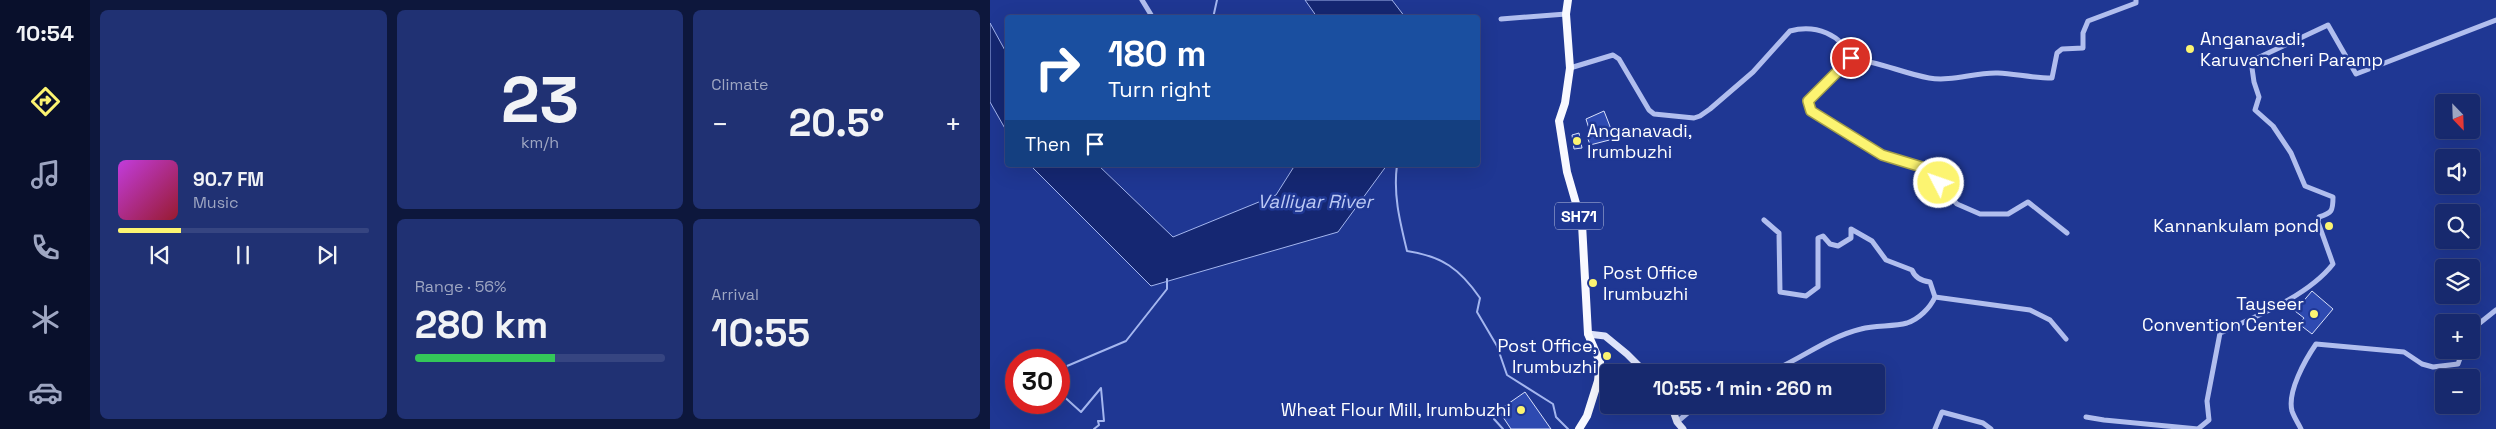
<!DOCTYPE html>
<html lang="en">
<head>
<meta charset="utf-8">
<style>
	body { margin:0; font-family:"Space Grotesk",sans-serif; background:#203173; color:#f1f3f6; height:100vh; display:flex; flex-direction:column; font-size:19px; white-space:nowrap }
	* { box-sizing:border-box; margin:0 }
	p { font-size:16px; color:#9ea6c2 }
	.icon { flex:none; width:28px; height:28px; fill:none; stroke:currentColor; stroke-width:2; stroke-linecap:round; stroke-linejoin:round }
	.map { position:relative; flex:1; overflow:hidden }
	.details { display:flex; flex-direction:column; gap:10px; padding:10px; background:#0d173c; width:900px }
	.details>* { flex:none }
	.top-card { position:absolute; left:15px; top:15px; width:475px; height:152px; border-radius:5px; box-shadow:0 5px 20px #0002,0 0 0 1px #364581; background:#1a4fa0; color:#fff; overflow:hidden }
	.needle { width:32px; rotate:157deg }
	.fabs { position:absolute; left:1445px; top:94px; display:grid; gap:10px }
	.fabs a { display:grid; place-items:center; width:45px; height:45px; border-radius:5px; background:#17296e; box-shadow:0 5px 20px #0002,0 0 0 1px #364581; font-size:25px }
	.speed { position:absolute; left:15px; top:349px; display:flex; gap:10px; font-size:25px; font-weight:700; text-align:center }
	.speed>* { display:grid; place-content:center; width:65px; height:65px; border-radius:50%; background:#17296e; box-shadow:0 5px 20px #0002,0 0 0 1px #364581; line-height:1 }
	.speed .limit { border:8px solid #d22; background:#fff; color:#111 }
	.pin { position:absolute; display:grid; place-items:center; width:42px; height:42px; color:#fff; margin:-21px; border:2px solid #fff; border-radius:50%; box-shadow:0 1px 5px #0007 }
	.me { position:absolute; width:55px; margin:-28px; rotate:311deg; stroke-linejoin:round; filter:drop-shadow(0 0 4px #0008) }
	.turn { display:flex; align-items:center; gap:18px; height:105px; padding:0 20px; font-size:22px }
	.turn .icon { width:65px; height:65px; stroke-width:2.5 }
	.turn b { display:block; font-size:35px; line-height:42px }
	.then { display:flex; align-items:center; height:48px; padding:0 20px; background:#0003; gap:10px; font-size:19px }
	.big { font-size:38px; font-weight:700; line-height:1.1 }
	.details .widget { flex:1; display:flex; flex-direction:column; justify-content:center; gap:8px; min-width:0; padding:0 18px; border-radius:8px; background:#203173 }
	.details .dial { align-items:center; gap:0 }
	.dial b { font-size:65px; line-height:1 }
	.song { display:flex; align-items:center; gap:15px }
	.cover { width:60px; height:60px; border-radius:8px; background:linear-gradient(135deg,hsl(290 70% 55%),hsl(350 70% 35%)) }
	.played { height:5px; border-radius:2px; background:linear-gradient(90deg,#fcf471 25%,#364581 25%) }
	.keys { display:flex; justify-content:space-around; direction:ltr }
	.heat { display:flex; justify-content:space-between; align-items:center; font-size:28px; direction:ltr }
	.charge { height:8px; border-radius:4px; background:linear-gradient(90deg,#34c759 56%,#364581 0) }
	.details .tiles { flex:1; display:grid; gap:10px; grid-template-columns:repeat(3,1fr) }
	.widget:first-child { grid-row:span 2 }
	.trip { position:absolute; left:610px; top:364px; width:285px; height:50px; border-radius:5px; background:#17296e; box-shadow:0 5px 20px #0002,0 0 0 1px #364581; font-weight:700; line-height:50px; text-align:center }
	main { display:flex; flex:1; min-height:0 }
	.tab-bar { display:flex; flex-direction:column; width:90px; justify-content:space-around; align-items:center; background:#09102c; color:#9ea6c2 }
	.tab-bar .icon { width:35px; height:35px }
	.tab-bar .active { color:#fcf471 }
	.tab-bar b { font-size:22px; color:#f1f3f6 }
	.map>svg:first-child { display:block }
</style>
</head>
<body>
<main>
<nav class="tab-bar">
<b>10:54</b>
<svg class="icon active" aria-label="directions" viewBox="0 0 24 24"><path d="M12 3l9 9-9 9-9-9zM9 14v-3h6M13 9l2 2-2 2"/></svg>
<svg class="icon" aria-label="music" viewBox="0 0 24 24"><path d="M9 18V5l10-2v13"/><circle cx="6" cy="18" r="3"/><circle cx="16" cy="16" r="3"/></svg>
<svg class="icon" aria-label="phone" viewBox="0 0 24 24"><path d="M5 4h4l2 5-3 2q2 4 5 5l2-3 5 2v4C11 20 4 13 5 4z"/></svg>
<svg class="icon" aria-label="climate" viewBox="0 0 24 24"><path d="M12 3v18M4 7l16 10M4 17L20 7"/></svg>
<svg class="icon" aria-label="car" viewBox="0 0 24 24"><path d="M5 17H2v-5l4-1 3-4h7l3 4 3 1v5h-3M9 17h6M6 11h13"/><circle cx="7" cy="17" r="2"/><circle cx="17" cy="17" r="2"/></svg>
</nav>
<section class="details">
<div class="tiles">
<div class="widget">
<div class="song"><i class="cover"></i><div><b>90.7 FM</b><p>Music</p></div></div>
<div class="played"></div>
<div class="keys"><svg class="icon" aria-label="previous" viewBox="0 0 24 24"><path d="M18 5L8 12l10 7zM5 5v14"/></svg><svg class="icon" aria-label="pause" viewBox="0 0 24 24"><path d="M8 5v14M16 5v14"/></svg><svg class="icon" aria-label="next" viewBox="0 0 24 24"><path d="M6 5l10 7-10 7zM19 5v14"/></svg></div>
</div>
<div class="widget dial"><b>23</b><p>km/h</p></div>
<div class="widget"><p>Climate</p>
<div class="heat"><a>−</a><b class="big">20.5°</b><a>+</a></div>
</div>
<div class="widget"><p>Range · 56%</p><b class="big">280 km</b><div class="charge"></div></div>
<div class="widget"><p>Arrival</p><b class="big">10:55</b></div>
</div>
</section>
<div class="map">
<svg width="1506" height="429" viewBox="0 0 1506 429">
	<rect width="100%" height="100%" fill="#1f3793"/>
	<!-- water -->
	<g fill="#152772" stroke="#a4b6ef">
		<polygon points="315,0 402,0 415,17 327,17"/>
		<polygon points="0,23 17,54 17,132 0,102"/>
		<polygon points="40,165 108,165 183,237 286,195 305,165 397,165 348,232 161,286"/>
	</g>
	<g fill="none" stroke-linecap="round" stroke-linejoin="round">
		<!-- stream -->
		<g stroke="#a4b6ef" stroke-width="2">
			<polyline points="223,18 227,0"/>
			<path d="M407,165c-4,30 3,57 10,86 35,5 53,18 73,47l-3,14 20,34 10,29 46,29 3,13 12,12"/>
			<polyline points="504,415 504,419 513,429"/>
			<polyline points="104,429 109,425 108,421 114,421 111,388 91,412 70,393 77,366 136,341 177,289 177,279"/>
		</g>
	</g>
	<!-- building -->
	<g fill="#2e4ab1" stroke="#d7dffa">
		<polygon points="614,111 621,129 629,127 631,137 600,145 597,136 601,135 596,119"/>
		<polygon points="589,133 592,148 584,149 582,135"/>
		<polygon points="1322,291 1343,309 1322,334 1309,324 1314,318 1305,311"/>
		<polygon points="535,392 561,429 521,429 511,414 515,412 512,408"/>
	</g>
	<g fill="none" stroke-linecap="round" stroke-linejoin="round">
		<!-- street -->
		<g stroke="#b1beee" stroke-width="5">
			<polyline points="152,0 163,18"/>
			<polyline points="511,19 576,14"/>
			<path d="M861,59c27,2 51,14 78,19 23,4 46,-6 69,-5 18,1 35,5 54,5l5,-25 5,-4 21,-1v-15l5,-12 48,-18v-3"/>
			<path d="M580,68l43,-13 6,4 30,51 5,4 40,4 6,-2 10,-7 43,-37 37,-41c25,-7 52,3 61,28l-43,42 3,10 71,44 43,13 32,36 23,10h28l20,-12 39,31"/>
			<path d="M774,220l15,13 1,59 26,4 12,-9v-49l5,-2 7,8 8,2 13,-8v-9l21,12 14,19 26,10c3,8 10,11 18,12l5,15c-5,11 -16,22 -28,26 -14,4 -31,2 -46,6 -33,8 -60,30 -91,43"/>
			<polyline points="945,297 1040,310 1060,320 1076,339"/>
			<polyline points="1481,330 1506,310"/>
			<path d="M1096,417l18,3 94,9 11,-9 -2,-19 13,-68c37,-17 88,-37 113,-69l-15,-42 1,-5c13,-4 14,-6 14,-20l-28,-11 -14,-33 -18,-27 -18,-16 4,-13 -5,-15 -3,-21 77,-36 28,49 140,-54"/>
			<polyline points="687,422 707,405"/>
			<polyline points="945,429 952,412 993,423 1001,429"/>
			<path d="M1311,429c-3,-6 -7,-12 -9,-18 -5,-19 13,-51 24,-67l88,8 18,12 11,3 25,-3 5,-14"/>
		</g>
		<!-- secondary -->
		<g stroke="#dee3fa" stroke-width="7">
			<polyline points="598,334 615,336 637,354 655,372"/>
			<polyline points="681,405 687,422 693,429"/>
		</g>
		<!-- primary -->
		<polyline stroke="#f8f9ff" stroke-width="8" points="578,0 576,14 580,68 575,103 569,121 577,172 592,224 598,334 610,362 608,381 597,416 589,429"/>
	</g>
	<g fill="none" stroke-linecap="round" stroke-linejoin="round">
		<defs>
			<polyline id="route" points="861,58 818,101 821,111 892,155 935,168 949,183"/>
		</defs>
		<!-- route casing -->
		<use href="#route" stroke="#a49f49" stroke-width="12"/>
		<!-- route -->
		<use href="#route" stroke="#fcf471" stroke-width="9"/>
	</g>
	<!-- markers -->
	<g fill="#fcf471" stroke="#1f3793" stroke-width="2">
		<circle cx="1200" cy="49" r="5"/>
		<circle cx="587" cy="141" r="5"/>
		<circle cx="1339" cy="226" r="5"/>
		<circle cx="603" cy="283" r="5"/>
		<circle cx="1324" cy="314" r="5"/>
		<circle cx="617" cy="356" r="5"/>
		<circle cx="531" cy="410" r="5"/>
	</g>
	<g text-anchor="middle" stroke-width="5" stroke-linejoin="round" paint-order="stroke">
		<!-- shield labels -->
		<rect fill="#1f3793" stroke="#bcc3df" stroke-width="1" x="565" y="202.5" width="48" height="27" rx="4"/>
		<g font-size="16" font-weight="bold" fill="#fff">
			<text x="589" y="222">SH71</text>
		</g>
		<!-- poi labels -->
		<g font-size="18" fill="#fff" stroke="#1f3793" text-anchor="end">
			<text x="1210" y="45" text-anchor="start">Anganavadi,<tspan x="1210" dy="21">Karuvancheri Paramp</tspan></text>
			<text x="597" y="137" text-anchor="start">Anganavadi,<tspan x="597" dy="21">Irumbuzhi</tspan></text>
			<text x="1329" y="232">Kannankulam pond</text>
			<text x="613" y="279" text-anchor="start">Post Office<tspan x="613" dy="21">Irumbuzhi</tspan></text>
			<text x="1314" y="310">Tayseer<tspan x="1314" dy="21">Convention Center</tspan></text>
			<text x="607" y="352">Post Office,<tspan x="607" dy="21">Irumbuzhi</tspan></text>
			<text x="521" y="416">Wheat Flour Mill, Irumbuzhi</text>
		</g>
		<!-- water labels -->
		<g font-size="19" font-style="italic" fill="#bdcaf5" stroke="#1f3793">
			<text x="325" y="208">Valliyar River</text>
		</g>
	</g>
</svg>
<div class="fabs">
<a><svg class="needle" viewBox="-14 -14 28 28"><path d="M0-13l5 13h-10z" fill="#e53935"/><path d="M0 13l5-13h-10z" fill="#9ea6c2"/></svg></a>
<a><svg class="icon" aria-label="sound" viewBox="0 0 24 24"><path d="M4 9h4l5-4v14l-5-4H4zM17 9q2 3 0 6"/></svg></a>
<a><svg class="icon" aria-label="search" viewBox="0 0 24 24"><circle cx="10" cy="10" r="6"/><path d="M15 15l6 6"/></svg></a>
<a><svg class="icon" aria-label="layers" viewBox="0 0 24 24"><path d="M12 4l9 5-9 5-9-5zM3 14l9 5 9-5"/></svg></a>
<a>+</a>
<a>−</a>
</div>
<div class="speed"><div class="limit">30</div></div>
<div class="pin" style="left:861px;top:58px;background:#d93025"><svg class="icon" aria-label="arrive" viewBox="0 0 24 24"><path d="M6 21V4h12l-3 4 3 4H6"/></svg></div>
<svg class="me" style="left:949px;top:183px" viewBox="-20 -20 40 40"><circle r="17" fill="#fcf471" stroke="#fff" stroke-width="3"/><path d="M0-11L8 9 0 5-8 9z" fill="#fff"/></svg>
<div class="trip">10:55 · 1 min · 260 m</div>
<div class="top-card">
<div class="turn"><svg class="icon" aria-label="right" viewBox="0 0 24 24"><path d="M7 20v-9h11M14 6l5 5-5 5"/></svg><div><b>180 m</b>Turn right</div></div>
<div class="then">Then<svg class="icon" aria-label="arrive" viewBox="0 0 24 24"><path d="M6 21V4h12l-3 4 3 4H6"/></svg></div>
</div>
</div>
</main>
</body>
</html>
